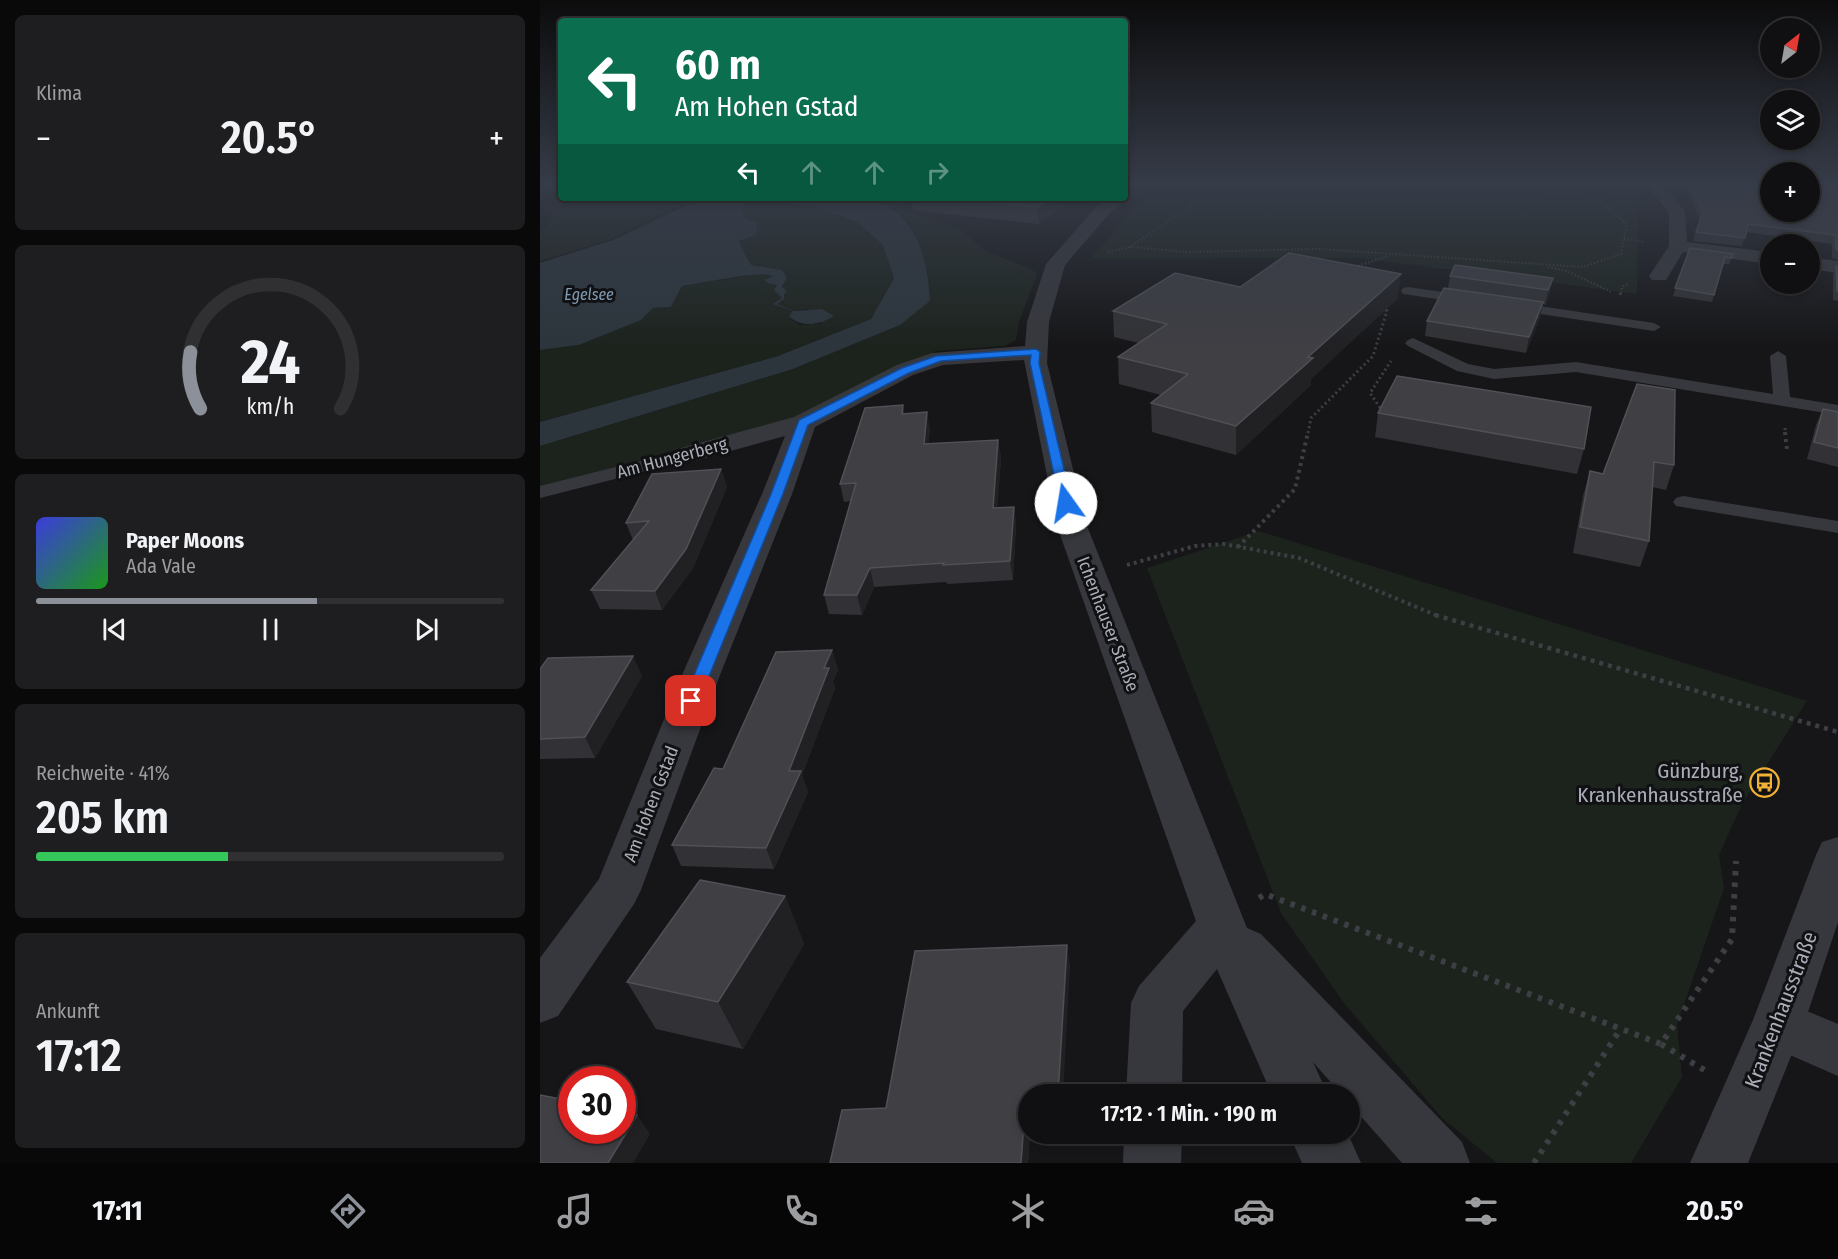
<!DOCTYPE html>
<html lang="de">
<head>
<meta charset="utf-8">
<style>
	body { margin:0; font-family:"Fira Sans Condensed",sans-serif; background:#1e1e20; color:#f1f3f6; height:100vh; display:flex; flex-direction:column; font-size:22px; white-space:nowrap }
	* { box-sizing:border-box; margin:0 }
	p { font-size:20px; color:#9c9d9f }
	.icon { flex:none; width:33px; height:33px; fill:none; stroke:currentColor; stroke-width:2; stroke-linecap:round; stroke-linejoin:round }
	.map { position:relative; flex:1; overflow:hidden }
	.panel { display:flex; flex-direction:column; gap:15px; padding:15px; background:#09090a; width:540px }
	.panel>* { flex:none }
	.banner { position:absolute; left:18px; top:18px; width:570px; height:183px; border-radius:6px; box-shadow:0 3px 9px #0003,0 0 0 2px #303032; background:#0b6e4f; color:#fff; overflow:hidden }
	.needle { width:39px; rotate:31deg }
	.controls { position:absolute; left:1220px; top:18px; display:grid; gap:12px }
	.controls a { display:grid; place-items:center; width:60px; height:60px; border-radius:50%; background:#101012; box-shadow:0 3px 9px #0003,0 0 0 2px #303032; font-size:30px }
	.speed { position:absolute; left:18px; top:1066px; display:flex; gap:12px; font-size:30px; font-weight:700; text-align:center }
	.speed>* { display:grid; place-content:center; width:78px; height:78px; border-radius:50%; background:#101012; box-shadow:0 3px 9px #0003,0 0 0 2px #303032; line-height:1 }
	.speed .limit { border:9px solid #d22; background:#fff; color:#111 }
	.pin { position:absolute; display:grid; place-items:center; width:51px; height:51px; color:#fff; margin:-26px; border-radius:12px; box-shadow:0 3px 9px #0006 }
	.me { position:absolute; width:66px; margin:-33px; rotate:347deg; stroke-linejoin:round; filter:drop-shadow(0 0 4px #0008) }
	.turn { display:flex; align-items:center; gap:21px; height:126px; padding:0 18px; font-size:27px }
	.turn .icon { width:78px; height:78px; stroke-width:2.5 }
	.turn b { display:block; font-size:42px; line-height:51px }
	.lanes { display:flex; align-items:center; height:57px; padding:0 18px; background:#0003; justify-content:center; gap:30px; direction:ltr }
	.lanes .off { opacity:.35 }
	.big { font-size:45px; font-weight:600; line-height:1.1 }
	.panel .widget { flex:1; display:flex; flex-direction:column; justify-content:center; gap:9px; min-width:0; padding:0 21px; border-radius:9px; background:#1e1e20 }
	.panel .dial { align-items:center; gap:0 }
	.dial svg { height:156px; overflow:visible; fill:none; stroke:#303032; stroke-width:7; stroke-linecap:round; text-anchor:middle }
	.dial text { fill:#f1f3f6; stroke:none }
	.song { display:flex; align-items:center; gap:18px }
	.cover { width:72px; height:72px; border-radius:9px; background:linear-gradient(135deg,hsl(240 70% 55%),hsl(120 70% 35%)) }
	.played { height:6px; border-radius:3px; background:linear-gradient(90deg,#8c9099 60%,#303032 60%) }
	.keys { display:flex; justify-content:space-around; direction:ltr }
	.heat { display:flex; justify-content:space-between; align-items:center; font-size:33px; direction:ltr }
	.charge { height:9px; border-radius:4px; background:linear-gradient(90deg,#34c759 41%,#303032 0) }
	.trip { position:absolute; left:478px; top:1084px; width:342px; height:60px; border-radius:30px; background:#101012; box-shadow:0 3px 9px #0003,0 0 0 2px #303032; font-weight:600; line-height:60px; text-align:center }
	.tab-bar { display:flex; height:96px; justify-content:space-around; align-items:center; background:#060607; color:#9c9d9f }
	.tab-bar .icon { width:42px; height:42px }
	.tab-bar .on { color:#8c9099 }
	.tab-bar b { font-size:27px; color:#f1f3f6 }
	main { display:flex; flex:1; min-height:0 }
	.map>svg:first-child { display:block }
</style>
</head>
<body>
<main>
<section class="panel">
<div class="widget"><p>Klima</p>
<div class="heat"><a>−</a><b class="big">20.5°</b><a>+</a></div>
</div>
<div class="widget dial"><svg viewBox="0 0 100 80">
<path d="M14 69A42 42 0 1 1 86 69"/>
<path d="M14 69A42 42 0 0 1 9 40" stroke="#8c9099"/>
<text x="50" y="56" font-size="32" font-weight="700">24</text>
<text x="50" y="72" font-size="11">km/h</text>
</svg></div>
<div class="widget">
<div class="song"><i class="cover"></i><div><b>Paper Moons</b><p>Ada Vale</p></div></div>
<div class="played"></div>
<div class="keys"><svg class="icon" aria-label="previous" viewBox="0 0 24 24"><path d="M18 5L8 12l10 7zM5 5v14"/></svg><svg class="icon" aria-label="pause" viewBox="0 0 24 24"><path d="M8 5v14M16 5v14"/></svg><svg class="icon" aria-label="next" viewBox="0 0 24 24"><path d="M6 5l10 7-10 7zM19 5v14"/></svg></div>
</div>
<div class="widget"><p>Reichweite · 41%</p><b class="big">205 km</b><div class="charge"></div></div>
<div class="widget"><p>Ankunft</p><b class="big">17:12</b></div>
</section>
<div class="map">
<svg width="1298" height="1163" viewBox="0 0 1298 1163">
	<rect width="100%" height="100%" fill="#161618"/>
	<!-- green -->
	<g fill="#1c231d">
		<polygon points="4,184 21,184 21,198 163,199 129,210 69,240 0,261 0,231 10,223 16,203"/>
		<polygon points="616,184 945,184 1098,190 1097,294 821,258 550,259"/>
		<polygon points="205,198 269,206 316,221 343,245 354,278 331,319 238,356 0,422 0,350 39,345 101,320 113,308 131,307 142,286 228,273 233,277 226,279 238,285 242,298 234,304 252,312 249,318 260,325 282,324 267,309 254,311 236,304 244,298 241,270 211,265 198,241"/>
		<path d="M324,198h24l20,13 50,17 31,25 41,15 7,6 -18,48 -3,18 -12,6 -68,5 -124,61 -272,76v-42l253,-77 107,-44 28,-51c-7,-24 -15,-58 -41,-69 -7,-3 -16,-5 -23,-7z"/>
		<polygon points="719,531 1267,701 1202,804 1179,855 1184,888 1137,1025 1142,1077 1091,1163 957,1163 902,1118 804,1003 741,913 607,568"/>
	</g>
	<!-- water -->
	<g fill="#2c353c">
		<path d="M163,198h42l-2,19 14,6 -1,12 -18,6 13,24 31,5 5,8 -5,8 5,6 -3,2v5l-7,5 17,7 28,-2 12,7c-15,9 -30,12 -45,1l3,-6 -19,-7 9,-6 -8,-8 3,-5 -9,-2 -3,-3 8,-4c-10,-6 -75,8 -91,10l-11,21 -18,1 -12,12 -62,25 -39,5v-87l73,-23z"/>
		<path d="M209,198c30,0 120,-7 141,9 31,22 38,59 40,94l-30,24 -107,44 -253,77v-24l238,-66 93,-37 23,-41 -11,-33 -27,-24 -47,-15z"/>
	</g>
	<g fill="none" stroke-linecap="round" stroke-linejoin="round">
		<!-- path-far4 -->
		<g stroke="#3d3f44" stroke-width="2" stroke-dasharray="1.5 2" stroke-linecap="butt">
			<polyline points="672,184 665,197 590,247 647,252 780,249 1043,267 1081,254 1087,224 1058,199 1043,194 935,186 812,184"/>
			<polyline points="1059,199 1087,192"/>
			<polyline points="1084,239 1105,242"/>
			<polyline points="568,252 590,247"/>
			<polyline points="815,267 848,256"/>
			<polyline points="1008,267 1027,271 1071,292"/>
			<polyline points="1081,293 1082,287 1089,283"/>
		</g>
		<!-- path-far3 -->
		<g stroke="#3d3f44" stroke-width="3" stroke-dasharray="2 3" stroke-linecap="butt">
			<polyline points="1080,295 1081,291"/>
			<polyline points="843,412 830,393 851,361"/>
			<polyline points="1245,428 1245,433"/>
			<polyline points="768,433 771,418 833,356 847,311 845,309"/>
		</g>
		<!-- path-far2 -->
		<g stroke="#3d3f44" stroke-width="4" stroke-dasharray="3 4" stroke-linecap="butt">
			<polyline points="1245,432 1247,450"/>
			<polyline points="698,547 755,489 768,432"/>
			<polyline points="587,565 655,546 684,544 759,558 898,616"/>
		</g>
		<!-- path-far1 -->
		<polyline stroke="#3d3f44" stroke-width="4.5" stroke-dasharray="4 5" stroke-linecap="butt" points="895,615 1298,732"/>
		<!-- path -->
		<g stroke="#3d3f44" stroke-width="6" stroke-dasharray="4.5 7" stroke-linecap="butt">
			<polyline points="719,898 725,894 1121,1044 1192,939 1196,861"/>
			<polyline points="1121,1044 1166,1071"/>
			<polyline points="994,1163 1081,1028"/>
		</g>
		<!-- service -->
		<g fill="#37383d" fill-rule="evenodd">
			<polygon points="868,287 931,296 938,300 931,304 863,294 861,291 863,288"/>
			<polygon points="973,302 1114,323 1121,327 1114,331 968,309 966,306 968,303"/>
			<polygon points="873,338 928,364 954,369 1036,362 1233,394 1230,356 1238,351 1246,356 1250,397 1298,405 1298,415 1036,372 954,379 917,371 868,346 865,343 868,340"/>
			<polygon points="151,448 158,450 160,454 158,458 0,498 0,486"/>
			<polygon points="1143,496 1298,521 1298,533 1136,506 1133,502 1136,498"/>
		</g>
		<!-- minor -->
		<g fill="#37383d" fill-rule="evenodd">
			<polygon points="1106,184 1122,184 1143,209 1145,213 1147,242 1230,252 1230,264 1143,252 1126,280 1112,280 1109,276 1129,246 1129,213"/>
			<polygon points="586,195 588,198 569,214 525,265 509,322 507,363 547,526 707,928 721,934 922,1142 930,1163 862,1163 810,1104 810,1095 802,1095 773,1062 788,1095 732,1095 677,969 643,1011 642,1095 586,1095 591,1003 599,986 656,921 517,526 484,360 403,365 373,375 275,427 252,494 180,675 101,890 94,904 18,1016 0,1023 0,958 59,879 142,675 222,494 245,436 151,462 141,460 137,454 141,448 254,417 357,365 392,353 485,346 487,322 506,264 557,206 569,198 585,198"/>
			<polygon points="1269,257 1298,261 1298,273 1269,269"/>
			<polygon points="1238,999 1298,1024 1298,1076 1220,1042 1212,1024 1220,1006"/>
			<polygon points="584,1134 642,1134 641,1163 583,1163"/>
			<polygon points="749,1134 808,1134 821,1163 762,1163"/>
		</g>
		<!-- tertiary -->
		<polygon fill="#37383d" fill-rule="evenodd" points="1298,837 1298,922 1264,1024 1208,1163 1150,1163 1213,1020 1276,855 1282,842"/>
	</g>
	<!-- wall -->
	<g fill="#323236">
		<polygon points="1142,184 1298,184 1298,260 1292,258 1292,244 1206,232 1202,246 1153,241 1160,220 1150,196"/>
		<polygon points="371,198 535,198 499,224 373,210"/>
		<polygon points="1150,248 1193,254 1189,264 1183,264 1172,302 1133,296"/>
		<polygon points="1296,266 1298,266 1298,301 1293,300 1293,275"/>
		<polygon points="910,276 1013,278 1010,292 1005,305 1003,304 1000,317 986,353 885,336 887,321 908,288"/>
		<polygon points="700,287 858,298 771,379 771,385 696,455 612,432 611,403 621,395 579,384 578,357 599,343 574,337 573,311"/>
		<polygon points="1097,384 1134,465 1126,490 1112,487 1109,541 1100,567 1033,553 1043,496 1050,471 1063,474"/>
		<polygon points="363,405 364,414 390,429 388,444 458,440 461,458 457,508 474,507 476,525 473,580 407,584 406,582 334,587 322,615 289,614 284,595 311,501 304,502 300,484"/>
		<polygon points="1283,409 1298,412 1298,467 1267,459 1276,425"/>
		<polygon points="838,413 1044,449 1037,474 835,437"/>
		<polygon points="181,469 187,487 153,568 122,610 60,609 51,590 93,540 86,523"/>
		<polygon points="292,650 298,670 293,681 295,688 262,775 268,792 234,869 141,866 132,845"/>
		<polygon points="0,669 102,676 55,758 0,759"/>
		<polygon points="245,896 264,944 203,1049 116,1029 87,982"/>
		<polygon points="527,945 530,969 489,1095 489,1134 490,1134 488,1163 346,1108"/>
	</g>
	<!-- shaded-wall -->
	<g fill="#212124">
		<polygon points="510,198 535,198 499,224 497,207"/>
		<polygon points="861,274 858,298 771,379 771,385 696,455 696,426 768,357"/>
		<polygon points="1013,278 1010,292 1005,305 1008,290"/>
		<polygon points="1003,302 1000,317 986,353 989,337"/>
		<polygon points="387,412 390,429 387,462 384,444"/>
		<polygon points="458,440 461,458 456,526 453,508"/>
		<polygon points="181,469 187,487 153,568 122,610 115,591"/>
		<polygon points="474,507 476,525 473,580 470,561"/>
		<polygon points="330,568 334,587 322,615 317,595"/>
		<polygon points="292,650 298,670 293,681 295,688 262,775 268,792 234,869 226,848 249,771 284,668"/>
		<polygon points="93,656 102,676 55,758 45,737"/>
		<polygon points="245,896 264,944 203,1049 178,1002"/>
		<polygon points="527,945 530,969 523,1095 518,1095"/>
		<polygon points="486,1096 489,1110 489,1134 490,1134 488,1163 481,1163"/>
		<polygon points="97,1115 110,1134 93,1163 68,1163"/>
	</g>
	<!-- building -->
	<g fill="#3f3f44" stroke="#4f5156" stroke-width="1.5">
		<polygon points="1149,184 1230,184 1230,212 1269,212 1269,184 1298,184 1298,250 1296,249 1295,235 1208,224 1205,238 1156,232 1163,212"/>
		<polygon points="411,198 511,198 497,207"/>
		<polygon points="1150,248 1193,254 1192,258 1185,257 1174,295 1135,288"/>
		<polygon points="749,253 861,274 768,357 773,358 696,426 611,403 648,374 578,357 627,324 573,311 635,273 700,287"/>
		<polygon points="915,265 1013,278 1008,290 910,276"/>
		<polygon points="1296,266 1298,266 1298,291 1297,291"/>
		<polygon points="904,288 1003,302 989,337 887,321"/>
		<polygon points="857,376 1051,407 1044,449 838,413"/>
		<polygon points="1097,384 1135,390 1134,465 1114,462 1109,541 1040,527 1050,471 1063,474"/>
		<polygon points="363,405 362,414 387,412 384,444 458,440 453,508 474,507 470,561 403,565 404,563 330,568 317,595 284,595 316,483 300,484 325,408"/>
		<polygon points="1283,409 1298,412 1298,448 1274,442"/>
		<polygon points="181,469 146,549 115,591 51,590 109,521 86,523 112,474"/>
		<polygon points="292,650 284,668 289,668 249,771 261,771 226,848 132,845 174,768 183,769 236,652"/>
		<polygon points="93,656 45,737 0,739 0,669 8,658"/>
		<polygon points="160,880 245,896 178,1002 87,982"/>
		<polygon points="527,945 518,1095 489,1095 489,1096 486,1096 481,1163 290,1163 302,1110 346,1108 375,951"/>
		<polygon points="0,1095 32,1101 32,1131 82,1131 82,1112 97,1115 68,1163 0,1163"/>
	</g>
	<!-- sky -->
	<linearGradient id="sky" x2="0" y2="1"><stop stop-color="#0c0c0d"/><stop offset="0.53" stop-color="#363c48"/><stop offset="1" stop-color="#363c48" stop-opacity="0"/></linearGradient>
	<rect width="1298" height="347" fill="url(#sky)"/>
	<!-- route -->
	<polygon fill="#1a73e8" stroke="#114b97" stroke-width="1.5" points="496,349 500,352 499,363 532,503 531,505 526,506 520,503 490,363 491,355 401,361 369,373 268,425 243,494 159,701 157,705 146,705 143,701 231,494 259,420 362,368 396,356"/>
	<!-- icons -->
	<defs>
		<symbol id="bus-ring" viewBox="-11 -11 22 22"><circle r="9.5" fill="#111113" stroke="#f2b134" stroke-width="1.5"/><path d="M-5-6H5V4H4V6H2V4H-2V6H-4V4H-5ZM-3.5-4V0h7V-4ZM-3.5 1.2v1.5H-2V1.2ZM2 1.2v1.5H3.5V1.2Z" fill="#f2b134"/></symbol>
	</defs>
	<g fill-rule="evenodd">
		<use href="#bus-ring" x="1208" y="766" width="33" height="33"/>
	</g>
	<g text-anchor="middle" stroke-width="6" stroke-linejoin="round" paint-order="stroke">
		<!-- far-water labels -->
		<g font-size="16" font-style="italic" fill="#7f9bb3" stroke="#111113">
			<text x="49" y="300">Egelsee</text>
		</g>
		<!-- street labels -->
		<g font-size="18" fill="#a8adb8" stroke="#111113">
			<text transform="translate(132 458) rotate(-15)" y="6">Am Hungerberg</text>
			<text transform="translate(568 624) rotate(69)" y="6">Ichenhauser Straße</text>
			<text transform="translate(111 804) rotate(-69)" y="6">Am Hohen Gstad</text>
		</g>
		<!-- near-poi labels -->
		<g font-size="21" fill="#a8adb8" stroke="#111113" text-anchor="end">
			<text x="1203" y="778">Günzburg,<tspan x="1203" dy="24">Krankenhausstraße</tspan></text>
		</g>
		<!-- near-street labels -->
		<g font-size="21" fill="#a8adb8" stroke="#111113">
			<text transform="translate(1241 1010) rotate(-69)" y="7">Krankenhausstraße</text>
		</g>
	</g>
</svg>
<div class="controls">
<a><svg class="needle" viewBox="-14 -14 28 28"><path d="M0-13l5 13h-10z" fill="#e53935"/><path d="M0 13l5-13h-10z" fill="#9c9d9f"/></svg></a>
<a><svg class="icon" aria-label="layers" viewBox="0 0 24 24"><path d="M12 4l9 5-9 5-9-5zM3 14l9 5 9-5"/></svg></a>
<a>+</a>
<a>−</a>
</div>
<div class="speed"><div class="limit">30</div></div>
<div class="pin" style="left:151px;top:701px;background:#d93025"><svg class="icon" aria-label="arrive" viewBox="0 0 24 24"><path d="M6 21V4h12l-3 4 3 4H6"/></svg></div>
<svg class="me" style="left:526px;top:503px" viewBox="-20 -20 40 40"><circle r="19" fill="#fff"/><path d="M0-13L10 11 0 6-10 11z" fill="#1a73e8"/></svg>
<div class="trip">17:12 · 1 Min. · 190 m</div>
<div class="banner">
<div class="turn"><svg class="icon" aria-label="left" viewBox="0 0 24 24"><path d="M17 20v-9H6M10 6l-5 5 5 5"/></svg><div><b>60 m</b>Am Hohen Gstad</div></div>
<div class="lanes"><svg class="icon" aria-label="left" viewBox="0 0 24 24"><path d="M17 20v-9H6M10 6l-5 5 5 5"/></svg><svg class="icon off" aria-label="ahead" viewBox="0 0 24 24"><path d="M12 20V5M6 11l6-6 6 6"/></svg><svg class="icon off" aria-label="ahead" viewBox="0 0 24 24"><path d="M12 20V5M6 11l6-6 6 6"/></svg><svg class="icon off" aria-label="right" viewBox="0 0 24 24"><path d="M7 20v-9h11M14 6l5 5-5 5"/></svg></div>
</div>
</div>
</main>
<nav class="tab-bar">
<b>17:11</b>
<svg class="icon on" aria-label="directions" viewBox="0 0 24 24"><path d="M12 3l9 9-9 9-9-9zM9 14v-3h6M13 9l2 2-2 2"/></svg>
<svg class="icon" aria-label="music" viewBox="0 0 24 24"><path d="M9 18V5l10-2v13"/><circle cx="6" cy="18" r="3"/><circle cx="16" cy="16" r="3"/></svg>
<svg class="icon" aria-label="phone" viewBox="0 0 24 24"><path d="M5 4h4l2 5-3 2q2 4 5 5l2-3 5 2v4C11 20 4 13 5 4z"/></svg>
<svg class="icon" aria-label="climate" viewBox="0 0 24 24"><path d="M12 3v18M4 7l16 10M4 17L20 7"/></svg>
<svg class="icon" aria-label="car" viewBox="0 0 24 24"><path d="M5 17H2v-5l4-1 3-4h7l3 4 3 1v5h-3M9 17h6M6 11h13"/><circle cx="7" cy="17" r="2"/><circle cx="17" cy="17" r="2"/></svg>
<svg class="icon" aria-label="filters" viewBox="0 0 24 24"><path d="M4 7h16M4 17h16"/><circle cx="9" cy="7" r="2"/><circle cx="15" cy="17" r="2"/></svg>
<b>20.5°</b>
</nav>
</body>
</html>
